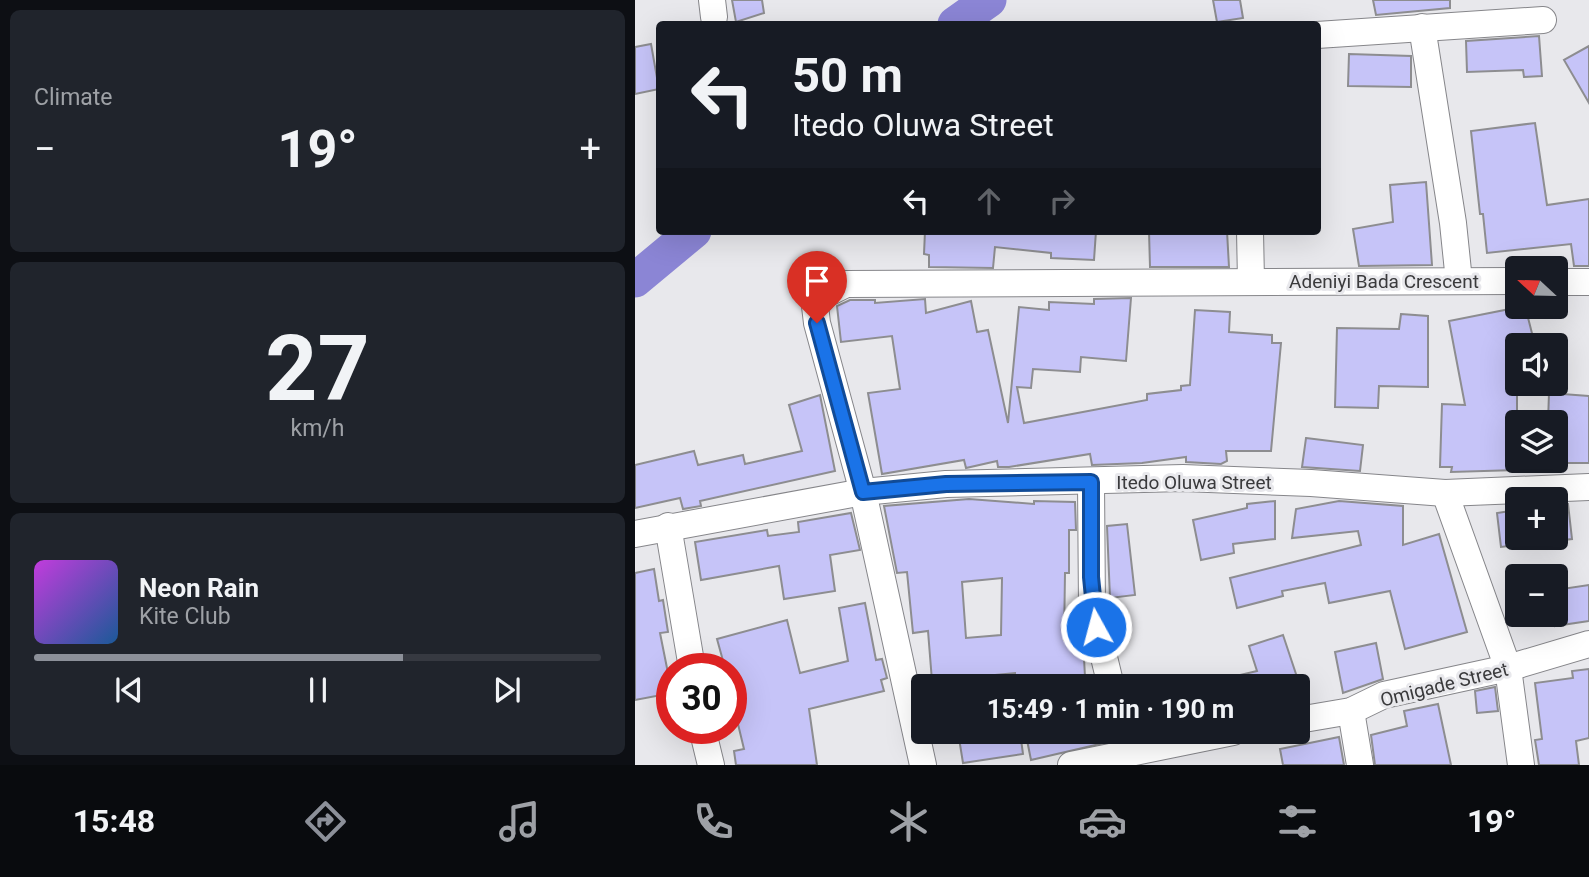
<!DOCTYPE html>
<html lang="en">
<head>
<meta charset="utf-8">
<style>
	body { margin:0; font-family:Roboto,sans-serif; background:#20242c; color:#f1f3f6; height:100vh; display:flex; flex-direction:column; font-size:26px; white-space:nowrap }
	* { box-sizing:border-box; margin:0 }
	p { font-size:23px; color:#9ea1a6 }
	.icon { flex:none; width:38px; height:38px; fill:none; stroke:currentColor; stroke-width:2; stroke-linecap:round; stroke-linejoin:round }
	.map { position:relative; flex:1; overflow:hidden }
	.sheet { display:flex; flex-direction:column; gap:10px; padding:10px; background:#0d0f14; width:635px }
	.sheet>* { flex:none }
	.top-card { position:absolute; left:21px; top:21px; width:665px; height:214px; border-radius:7px; box-shadow:0 7px 28px #0002; background:#171b24; color:#f1f3f6; overflow:hidden }
	.needle { width:46px; rotate:292deg }
	.tools { position:absolute; left:870px; top:256px; display:grid; gap:14px }
	.tools a { display:grid; place-items:center; width:63px; height:63px; border-radius:7px; background:#171b24; box-shadow:0 7px 28px #0002; font-size:35px }
	.speed { position:absolute; left:21px; top:653px; display:flex; gap:14px; font-size:35px; font-weight:700; text-align:center }
	.speed>* { display:grid; place-content:center; width:91px; height:91px; border-radius:50%; background:#171b24; box-shadow:0 7px 28px #0002; line-height:1 }
	.speed .limit { border:10px solid #d22; background:#fff; color:#111 }
	.pin { position:absolute; display:grid; place-items:center; width:60px; height:60px; color:#fff; margin:-72px -30px; border-radius:50% 50% 50% 0; rotate:-45deg; box-shadow:0 0 7px #0007 }
	.pin .icon { rotate:45deg }
	.me { position:absolute; width:77px; margin:-38px; rotate:353deg; stroke-linejoin:round; filter:drop-shadow(0 0 5px #0008) }
	.turn { display:flex; align-items:center; gap:24px; height:147px; padding:0 21px; font-size:32px }
	.turn .icon { width:91px; height:91px; stroke-width:2.5 }
	.turn b { display:block; font-size:49px; line-height:60px }
	.lanes { display:flex; align-items:center; height:66px; padding:0 21px; background:#0003; justify-content:center; gap:35px; direction:ltr }
	.lanes .off { opacity:.35 }
	.big { font-size:52px; font-weight:700; line-height:1.1 }
	.sheet .widget { flex:1; display:flex; flex-direction:column; justify-content:center; gap:10px; min-width:0; padding:0 24px; border-radius:10px; background:#20242c }
	.sheet .dial { align-items:center; gap:0 }
	.dial b { font-size:91px; line-height:1 }
	.song { display:flex; align-items:center; gap:21px }
	.cover { width:84px; height:84px; border-radius:10px; background:linear-gradient(135deg,hsl(290 70% 55%),hsl(210 70% 35%)) }
	.played { height:7px; border-radius:4px; background:linear-gradient(90deg,#8c9099 65%,#363941 65%) }
	.keys { display:flex; justify-content:space-around; direction:ltr }
	.heat { display:flex; justify-content:space-between; align-items:center; font-size:38px; direction:ltr }
	.trip { position:absolute; left:276px; top:674px; width:399px; height:70px; border-radius:7px; background:#171b24; box-shadow:0 7px 28px #0002; font-weight:700; line-height:70px; text-align:center }
	.menu { display:flex; height:112px; justify-content:space-around; align-items:center; background:#090b0e; color:#9ea1a6 }
	.menu .icon { width:49px; height:49px }
	.menu .on { color:#8c9099 }
	.menu b { font-size:32px; color:#f1f3f6 }
	main { display:flex; flex:1; min-height:0 }
	.map>svg:first-child { display:block }
</style>
</head>
<body>
<main>
<section class="sheet">
<div class="widget"><p>Climate</p>
<div class="heat"><a>−</a><b class="big">19°</b><a>+</a></div>
</div>
<div class="widget dial"><b>27</b><p>km/h</p></div>
<div class="widget">
<div class="song"><i class="cover"></i><div><b>Neon Rain</b><p>Kite Club</p></div></div>
<div class="played"></div>
<div class="keys"><svg class="icon" aria-label="previous" viewBox="0 0 24 24"><path d="M18 5L8 12l10 7zM5 5v14"/></svg><svg class="icon" aria-label="pause" viewBox="0 0 24 24"><path d="M8 5v14M16 5v14"/></svg><svg class="icon" aria-label="next" viewBox="0 0 24 24"><path d="M6 5l10 7-10 7zM19 5v14"/></svg></div>
</div>
</section>
<div class="map">
<svg width="954" height="765" viewBox="0 0 954 765">
	<rect width="100%" height="100%" fill="#e8e8ec"/>
	<g fill="none" stroke-linecap="round" stroke-linejoin="round">
		<!-- river -->
		<g stroke="#8b85d5" stroke-width="35">
			<polyline points="320,24 354,0"/>
			<polyline points="0,280 59,231"/>
		</g>
	</g>
	<!-- building -->
	<g fill="#c6c4f8" stroke="#8d8d90" stroke-width="2" fill-rule="evenodd">
		<polygon points="97,0 127,0 129,13 101,22"/>
		<polygon points="578,0 605,0 608,18 582,22"/>
		<polygon points="738,0 815,0 815,8 741,15"/>
		<polygon points="904,36 907,76 889,77 888,70 832,72 831,41"/>
		<polygon points="16,44 24,89 0,94 0,47"/>
		<polygon points="954,46 954,103 929,60"/>
		<polygon points="714,54 776,56 776,87 713,86"/>
		<polygon points="900,123 912,205 954,199 954,266 939,266 936,244 852,253 848,214 845,214 836,131"/>
		<polygon points="791,182 797,265 724,266 718,229 758,222 755,185"/>
		<polygon points="290,231 461,231 459,260 416,258 416,253 360,247 358,268 294,267 294,255 289,254"/>
		<polygon points="514,231 592,231 594,267 515,267"/>
		<polygon points="496,298 491,361 446,357 445,372 398,369 396,388 382,387 389,423 512,400 512,394 546,390 546,386 555,385 560,310 595,312 594,332 637,335 637,343 646,343 636,451 591,451 592,461 586,464 551,462 551,457 507,463 457,465 455,454 374,467 363,467 362,461 331,468 329,460 247,474 233,393 265,389 257,336 206,342 202,306 215,300 240,300 240,303 290,299 291,313 336,301 342,332 353,330 373,423 384,307 414,310 414,302 459,304 459,299"/>
		<polygon points="890,306 900,345 882,345 882,470 816,472 817,467 805,467 807,404 830,405 814,321"/>
		<polygon points="766,314 793,316 793,387 744,386 743,408 700,407 702,328 764,329"/>
		<polygon points="914,393 954,396 954,463 920,463 920,422 913,422"/>
		<polygon points="185,395 200,471 65,501 66,506 48,509 45,498 0,508 0,465 59,451 63,465 108,455 110,464 167,451 154,405"/>
		<polygon points="671,438 728,445 725,471 667,467"/>
		<path d="M334,499l65,5v-3l41,1 1,28h-7v43h-4l-1,67 19,-1 2,38 -70,2v-6l-83,8 -4,-50 -15,2 -6,-61 -10,1 -13,-67zM367,578l-1,57 -35,3 -4,-56z"/>
		<polygon points="640,501 640,539 598,544 599,553 566,560 558,520 612,508 612,504"/>
		<polygon points="704,501 768,506 768,545 804,534 832,632 770,649 755,591 694,603 690,583 647,591 648,596 602,608 595,578 726,545 723,531 657,538 661,509"/>
		<polygon points="920,504 933,504 937,539 920,541"/>
		<polygon points="882,510 882,545 866,547 862,513"/>
		<polygon points="216,513 225,550 195,555 200,591 149,599 144,566 66,580 60,542 132,530 133,536 164,532 163,522"/>
		<polygon points="492,524 500,595 475,598 472,526"/>
		<polygon points="19,569 24,601 28,600 33,632 25,633 37,693 0,700 0,573"/>
		<polygon points="954,585 954,621 920,626 920,590"/>
		<polygon points="230,603 241,660 247,659 252,678 246,680 249,691 174,709 182,765 101,765 99,751 109,749 96,695 96,668 90,668 82,639 152,620 165,673 213,661 204,608"/>
		<polygon points="648,635 665,686 585,686 584,680 622,671 614,646"/>
		<polygon points="741,643 748,679 708,693 700,652"/>
		<polygon points="954,669 954,738 941,741 944,765 904,765 900,740 907,739 900,683 938,678 937,671"/>
		<polygon points="860,687 863,711 842,713 840,691"/>
		<polygon points="803,704 816,765 740,765 736,735 772,726 769,711"/>
		<polygon points="323,732 385,732 388,754 328,763"/>
		<polygon points="438,732 480,732 482,740 396,760 392,740"/>
		<polygon points="704,737 709,765 648,765 645,749"/>
	</g>
	<g fill="none" stroke-linecap="round" stroke-linejoin="round">
		<defs>
			<g id="minor">
				<polyline points="77,0 79,17"/>
				<polyline points="787,27 818,223 824,281"/>
				<polyline points="682,35 908,20"/>
				<polyline points="615,231 616,281"/>
				<polyline points="920,282 954,282"/>
				<polyline points="456,482 457,608 476,686"/>
				<polyline points="810,493 873,668 886,765"/>
				<polyline points="33,526 57,668"/>
				<polyline points="0,534 228,492 311,484 548,478 676,483 810,493 954,487"/>
				<polyline points="716,711 725,765"/>
				<polyline points="663,720 716,711 749,695 873,668 954,644"/>
				<polyline points="67,728 76,765"/>
				<polyline points="288,765 228,492 182,323 180,306 191,294 211,284 882,281"/>
				<polyline points="436,765 598,732"/>
			</g>
		</defs>
		<!-- minor casing -->
		<use href="#minor" stroke="#86868a" stroke-width="28"/>
		<!-- minor -->
		<use href="#minor" stroke="#fff" stroke-width="26"/>
	</g>
	<g fill="none" stroke-linecap="round" stroke-linejoin="round">
		<defs>
			<polyline id="route" points="182,323 228,492 311,484 456,482 456,577 461,627"/>
		</defs>
		<!-- route casing -->
		<use href="#route" stroke="#114b97" stroke-width="18"/>
		<!-- route -->
		<use href="#route" stroke="#1a73e8" stroke-width="12"/>
	</g>
	<g text-anchor="middle" stroke-width="6" stroke-linejoin="round" paint-order="stroke">
		<!-- street labels -->
		<g font-size="19" fill="#3a3a3c" stroke="#e8e8ec">
			<text x="749" y="288">Adeniyi Bada Crescent</text>
			<text x="559" y="489">Itedo Oluwa Street</text>
			<text transform="translate(809 684) rotate(-14)" y="7">Omigade Street</text>
		</g>
	</g>
</svg>
<div class="tools">
<a><svg class="needle" viewBox="-14 -14 28 28"><path d="M0-13l5 13h-10z" fill="#e53935"/><path d="M0 13l5-13h-10z" fill="#9ea1a6"/></svg></a>
<a><svg class="icon" aria-label="sound" viewBox="0 0 24 24"><path d="M4 9h4l5-4v14l-5-4H4zM17 9q2 3 0 6"/></svg></a>
<a><svg class="icon" aria-label="layers" viewBox="0 0 24 24"><path d="M12 4l9 5-9 5-9-5zM3 14l9 5 9-5"/></svg></a>
<a>+</a>
<a>−</a>
</div>
<div class="speed"><div class="limit">30</div></div>
<div class="pin" style="left:182px;top:323px;background:#d93025"><svg class="icon" aria-label="arrive" viewBox="0 0 24 24"><path d="M6 21V4h12l-3 4 3 4H6"/></svg></div>
<svg class="me" style="left:461px;top:627px" viewBox="-20 -20 40 40"><circle r="17" fill="#1a73e8" stroke="#fff" stroke-width="3"/><path d="M0-11L8 9 0 5-8 9z" fill="#fff"/></svg>
<div class="trip">15:49 · 1 min · 190 m</div>
<div class="top-card">
<div class="turn"><svg class="icon" aria-label="left" viewBox="0 0 24 24"><path d="M17 20v-9H6M10 6l-5 5 5 5"/></svg><div><b>50 m</b>Itedo Oluwa Street</div></div>
<div class="lanes"><svg class="icon" aria-label="left" viewBox="0 0 24 24"><path d="M17 20v-9H6M10 6l-5 5 5 5"/></svg><svg class="icon off" aria-label="ahead" viewBox="0 0 24 24"><path d="M12 20V5M6 11l6-6 6 6"/></svg><svg class="icon off" aria-label="right" viewBox="0 0 24 24"><path d="M7 20v-9h11M14 6l5 5-5 5"/></svg></div>
</div>
</div>
</main>
<nav class="menu">
<b>15:48</b>
<svg class="icon on" aria-label="directions" viewBox="0 0 24 24"><path d="M12 3l9 9-9 9-9-9zM9 14v-3h6M13 9l2 2-2 2"/></svg>
<svg class="icon" aria-label="music" viewBox="0 0 24 24"><path d="M9 18V5l10-2v13"/><circle cx="6" cy="18" r="3"/><circle cx="16" cy="16" r="3"/></svg>
<svg class="icon" aria-label="phone" viewBox="0 0 24 24"><path d="M5 4h4l2 5-3 2q2 4 5 5l2-3 5 2v4C11 20 4 13 5 4z"/></svg>
<svg class="icon" aria-label="climate" viewBox="0 0 24 24"><path d="M12 3v18M4 7l16 10M4 17L20 7"/></svg>
<svg class="icon" aria-label="car" viewBox="0 0 24 24"><path d="M5 17H2v-5l4-1 3-4h7l3 4 3 1v5h-3M9 17h6M6 11h13"/><circle cx="7" cy="17" r="2"/><circle cx="17" cy="17" r="2"/></svg>
<svg class="icon" aria-label="filters" viewBox="0 0 24 24"><path d="M4 7h16M4 17h16"/><circle cx="9" cy="7" r="2"/><circle cx="15" cy="17" r="2"/></svg>
<b>19°</b>
</nav>
</body>
</html>
